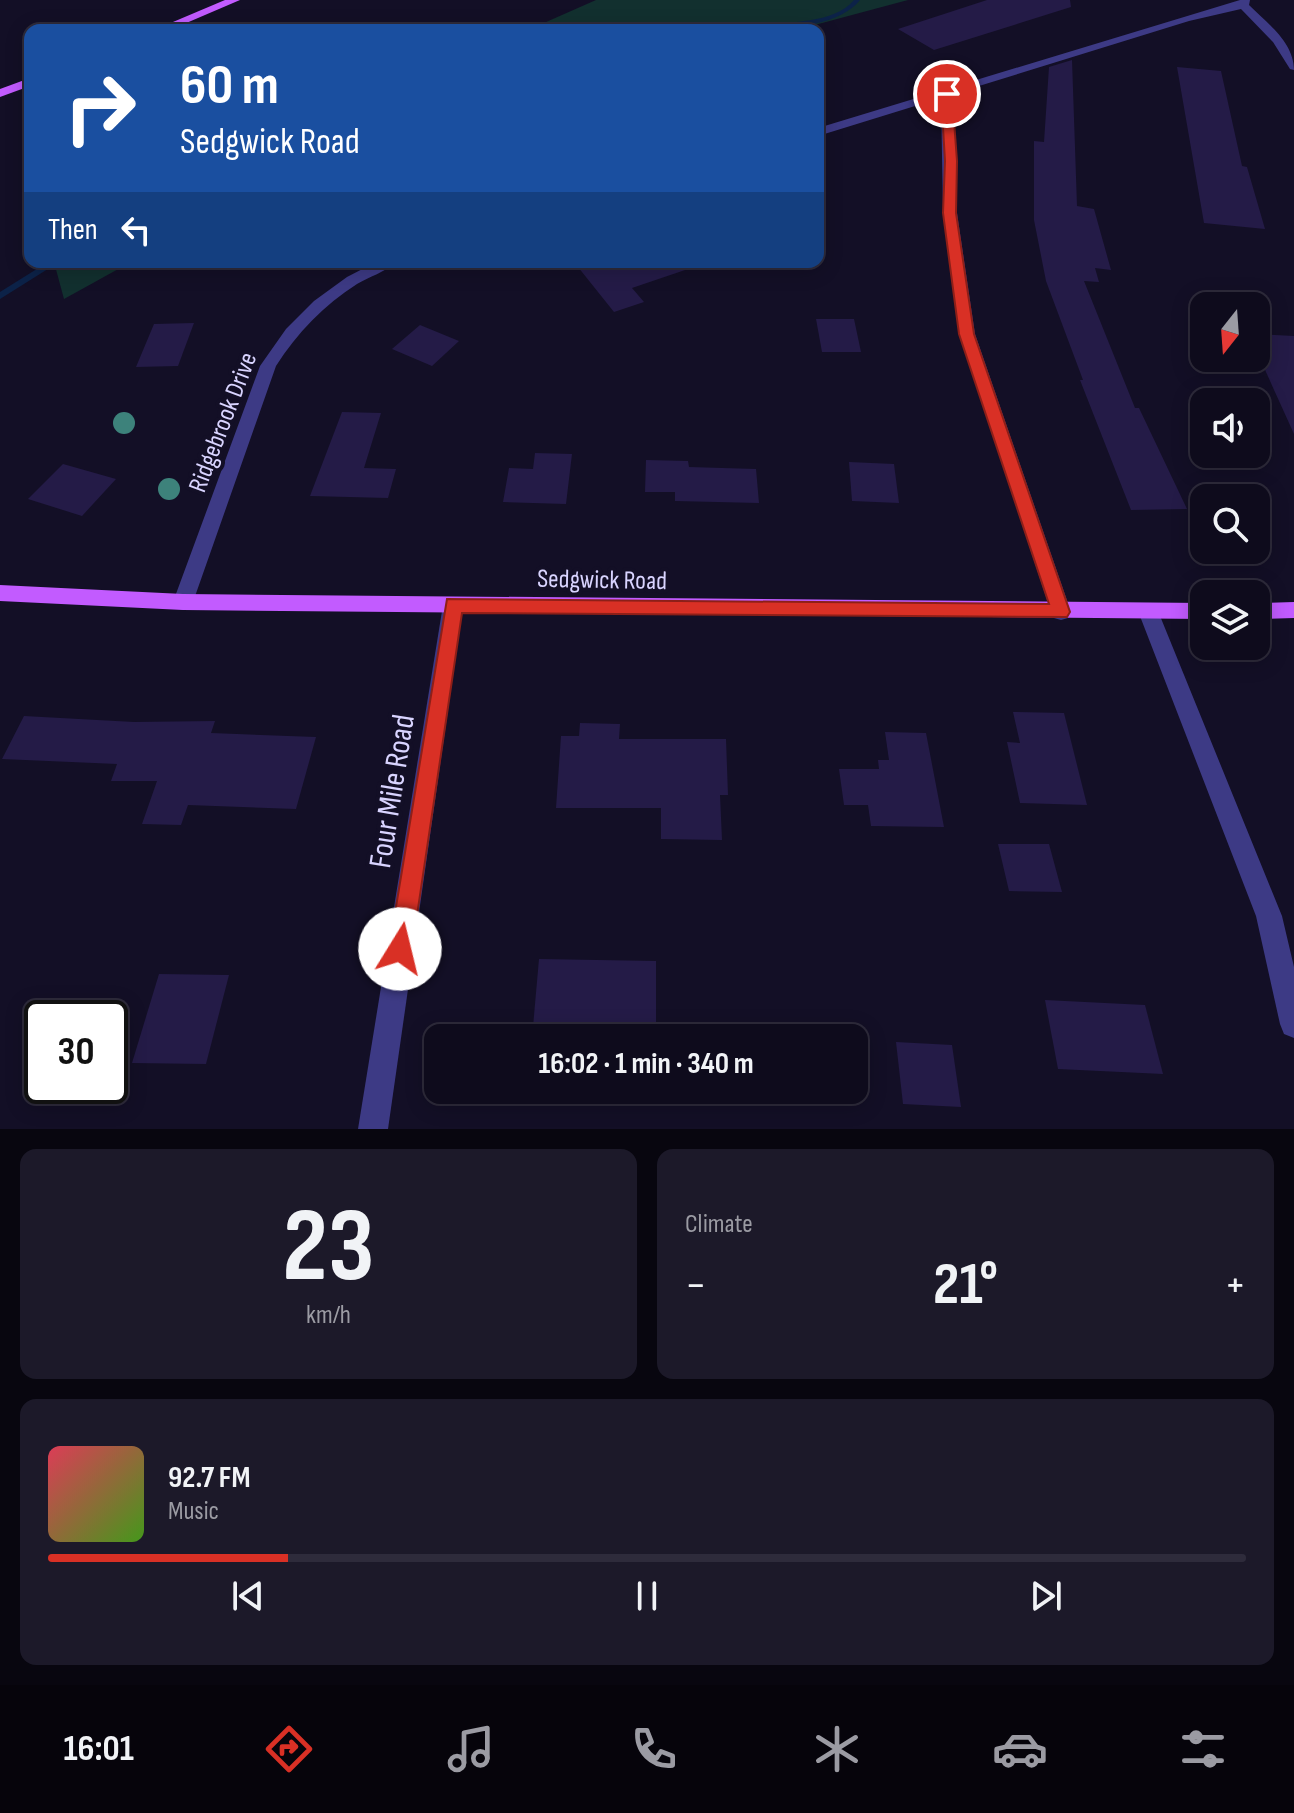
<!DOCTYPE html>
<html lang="en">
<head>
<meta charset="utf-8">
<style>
	body { margin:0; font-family:"Sofia Sans Condensed",sans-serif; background:#1c1929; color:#f1f3f6; height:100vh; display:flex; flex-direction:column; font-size:30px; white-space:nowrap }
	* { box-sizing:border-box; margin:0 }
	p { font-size:26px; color:#9b9ba3 }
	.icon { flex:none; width:44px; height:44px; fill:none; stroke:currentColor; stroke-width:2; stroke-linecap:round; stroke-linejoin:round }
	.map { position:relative; height:1129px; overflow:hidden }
	.drawer { display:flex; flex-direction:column; gap:20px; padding:20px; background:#08060f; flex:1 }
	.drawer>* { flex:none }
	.top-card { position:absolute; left:24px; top:24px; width:800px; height:244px; border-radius:16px; box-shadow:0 4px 20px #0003,0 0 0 2px #2e2b3b; background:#1a4fa0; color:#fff; overflow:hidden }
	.needle { width:52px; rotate:197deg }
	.buttons { position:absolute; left:1190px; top:292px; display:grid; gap:16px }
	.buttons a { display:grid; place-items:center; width:80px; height:80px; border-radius:16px; background:#0e0b1c; box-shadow:0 4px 20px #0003,0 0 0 2px #2e2b3b; font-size:40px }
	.speed { position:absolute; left:24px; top:1000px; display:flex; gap:16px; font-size:40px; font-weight:700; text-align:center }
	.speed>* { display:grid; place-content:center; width:104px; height:104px; border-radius:50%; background:#0e0b1c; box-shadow:0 4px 20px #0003,0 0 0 2px #2e2b3b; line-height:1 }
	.speed .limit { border:4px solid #111; border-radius:12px; background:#fff; color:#111 }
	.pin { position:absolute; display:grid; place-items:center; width:68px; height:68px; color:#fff; margin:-34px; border:4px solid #fff; border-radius:50%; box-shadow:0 2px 8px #0007 }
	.me { position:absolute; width:88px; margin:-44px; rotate:9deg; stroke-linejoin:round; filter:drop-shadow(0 0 6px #0008) }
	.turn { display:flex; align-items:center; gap:28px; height:168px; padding:0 24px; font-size:36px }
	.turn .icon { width:104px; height:104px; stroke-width:2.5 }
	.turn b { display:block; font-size:56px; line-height:68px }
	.then { display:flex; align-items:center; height:76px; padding:0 24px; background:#0003; gap:16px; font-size:30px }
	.big { font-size:60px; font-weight:700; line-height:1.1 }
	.drawer .card { flex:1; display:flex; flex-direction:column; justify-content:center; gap:12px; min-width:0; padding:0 28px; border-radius:16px; background:#1c1929 }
	.drawer .dial { align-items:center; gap:0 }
	.dial b { font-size:104px; line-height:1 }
	.song { display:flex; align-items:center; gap:24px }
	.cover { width:96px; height:96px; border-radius:12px; background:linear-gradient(135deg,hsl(350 70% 55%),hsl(100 70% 35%)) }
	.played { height:8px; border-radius:4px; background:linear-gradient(90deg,#d93025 20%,#2e2b3b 20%) }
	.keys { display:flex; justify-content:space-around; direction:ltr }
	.heat { display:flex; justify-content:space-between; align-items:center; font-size:44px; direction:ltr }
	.drawer .tiles { flex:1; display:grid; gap:20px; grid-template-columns:1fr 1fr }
	.card:last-child { grid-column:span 2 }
	.trip { position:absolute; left:424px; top:1024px; width:444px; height:80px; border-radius:16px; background:#0e0b1c; box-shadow:0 4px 20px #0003,0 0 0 2px #2e2b3b; font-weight:700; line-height:80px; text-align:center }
	.dock { display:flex; height:128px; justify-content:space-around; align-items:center; background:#06040b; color:#9b9ba3 }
	.dock .icon { width:56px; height:56px }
	.dock .on { color:#d93025 }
	.dock b { font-size:36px; color:#f1f3f6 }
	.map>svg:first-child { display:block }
</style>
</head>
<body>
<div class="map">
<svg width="1294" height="1129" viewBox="0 0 1294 1129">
	<rect width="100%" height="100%" fill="#130f26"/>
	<!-- green -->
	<g fill="#12302f">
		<polygon points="596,0 908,0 796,30 528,30"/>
		<polygon points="54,262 131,262 64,299"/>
	</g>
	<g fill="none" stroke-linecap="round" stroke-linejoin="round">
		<!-- stream -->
		<g fill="#0c2248" fill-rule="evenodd">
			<path d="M854,0h6c-18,24 -71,30 -99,30 27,-12 71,-4 93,-30z"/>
			<polygon points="608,25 638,28 641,30 594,30"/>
			<polygon points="48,262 59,262 0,299 0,292"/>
		</g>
	</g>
	<!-- building -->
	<g fill="#241b47">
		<polygon points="987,0 1070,0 1071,7 934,50 898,29"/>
		<polygon points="1072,60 1077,206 1094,209 1111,270 1095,268 1099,282 1084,281 1135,408 1139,408 1187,509 1131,510 1080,380 1083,380 1046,281 1034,220 1034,141 1044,142 1049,67"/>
		<polygon points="1177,67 1221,71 1242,166 1247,167 1265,229 1204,223"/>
		<polygon points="574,262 690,262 691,268 632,288 644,302 614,312"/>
		<polygon points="816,319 854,319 861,352 822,352"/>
		<polygon points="194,323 178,366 136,367 154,324"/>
		<polygon points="420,325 459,341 432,366 392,349"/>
		<polygon points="1256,334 1294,336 1294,434 1256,350"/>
		<polygon points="342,412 381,413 364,468 396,469 388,498 310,496"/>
		<polygon points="535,453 572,454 566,504 503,502 509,468 533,469"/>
		<polygon points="646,460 688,461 689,467 756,469 759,503 675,501 675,492 645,492"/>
		<polygon points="849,462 894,464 899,503 852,501"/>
		<polygon points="63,464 116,479 82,516 28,499"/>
		<polygon points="1013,712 1064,713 1087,805 1020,803 1007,742 1020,743"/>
		<polygon points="24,716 134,722 215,721 211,733 316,737 296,809 188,805 181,825 142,824 157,781 111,781 117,764 2,759"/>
		<polygon points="580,723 620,724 619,739 726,739 728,795 720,795 722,840 661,839 661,808 556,808 561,736 579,736"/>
		<polygon points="885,732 926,733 944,827 871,826 868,805 844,805 839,769 879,769 878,760 889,760"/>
		<polygon points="998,844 1049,844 1062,892 1009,891"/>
		<polygon points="539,959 656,961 656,1038 532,1038"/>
		<polygon points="159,974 229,975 206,1064 132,1063"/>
		<polygon points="1045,1000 1145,1005 1163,1074 1058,1069"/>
		<polygon points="896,1042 952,1045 961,1107 903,1104"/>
	</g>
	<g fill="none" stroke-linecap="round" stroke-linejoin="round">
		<!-- minor -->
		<g fill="#3d3a85" fill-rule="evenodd">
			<path d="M1240,0h10l-1,5c18,18 45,37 45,65l-4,-1 -17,-27 -32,-33 -52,12 -236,73 4,119 18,121 96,278 -3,6 -7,2 -7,-2 -3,-6 -92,-278 -16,-121 -2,-115 -123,38v-8z"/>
			<path d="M376,262h20c-11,10 -27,15 -39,22 -33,21 -60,49 -81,82l-83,236 -3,6 -7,2 -7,-2 -3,-6 87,-236 26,-37 28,-28 33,-24z"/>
			<polygon points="453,597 460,599 463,605 388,1129 358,1129 443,605 446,599"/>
			<polygon points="1148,603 1155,605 1158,611 1282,916 1294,967 1294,1038 1284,1034 1280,1024 1256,916 1138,611 1141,605"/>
		</g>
		<!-- major -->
		<g fill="#c25bff" fill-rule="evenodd">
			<polygon points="225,0 240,0 170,30 154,30"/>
			<polygon points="30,78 30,86 0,97 0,89"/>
			<polygon points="0,585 183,594 1204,603 1204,619 183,610 0,601"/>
			<polygon points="1294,602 1294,618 1256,619 1256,603"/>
		</g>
	</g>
	<!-- trees -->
	<g fill="#3d827b">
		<circle cx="124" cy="423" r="11"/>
		<circle cx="169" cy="489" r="11"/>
	</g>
	<!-- route -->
	<polygon fill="#d93025" stroke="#8d1f18" stroke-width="2" points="947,90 952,94 957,161 956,213 974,334 1070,612 1067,617 462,613 412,949 409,958 400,961 392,958 389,949 447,599 1049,604 959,334 943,213 945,161 941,94"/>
	<g text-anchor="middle" stroke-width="8" stroke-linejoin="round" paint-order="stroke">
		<!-- street labels -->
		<g font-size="26" fill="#d9d4ff" stroke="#130f26">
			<text transform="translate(222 422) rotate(-69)" y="9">Ridgebrook Drive</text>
			<text transform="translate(602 579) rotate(1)" y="9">Sedgwick Road</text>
		</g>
		<!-- near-street labels -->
		<g font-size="32" fill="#d9d4ff" stroke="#130f26">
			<text transform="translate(391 791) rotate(-81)" y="11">Four Mile Road</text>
		</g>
	</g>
</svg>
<div class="buttons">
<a><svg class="needle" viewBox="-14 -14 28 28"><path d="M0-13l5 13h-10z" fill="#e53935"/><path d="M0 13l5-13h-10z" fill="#9b9ba3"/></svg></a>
<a><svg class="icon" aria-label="sound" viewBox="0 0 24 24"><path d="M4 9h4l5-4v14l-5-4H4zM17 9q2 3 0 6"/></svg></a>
<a><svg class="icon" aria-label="search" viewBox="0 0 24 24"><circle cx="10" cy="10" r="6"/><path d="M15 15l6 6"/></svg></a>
<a><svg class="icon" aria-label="layers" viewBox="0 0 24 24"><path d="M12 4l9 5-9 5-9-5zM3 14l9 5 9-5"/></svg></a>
</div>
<div class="speed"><div class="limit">30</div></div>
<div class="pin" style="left:947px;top:94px;background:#d93025"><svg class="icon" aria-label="arrive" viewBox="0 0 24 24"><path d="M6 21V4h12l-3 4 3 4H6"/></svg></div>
<svg class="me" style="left:400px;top:949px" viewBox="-20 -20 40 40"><circle r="19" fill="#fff"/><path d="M0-13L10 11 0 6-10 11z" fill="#d93025"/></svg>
<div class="trip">16:02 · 1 min · 340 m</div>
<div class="top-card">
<div class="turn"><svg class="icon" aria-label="right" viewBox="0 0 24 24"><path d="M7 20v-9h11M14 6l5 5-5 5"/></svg><div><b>60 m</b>Sedgwick Road</div></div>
<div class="then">Then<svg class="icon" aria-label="left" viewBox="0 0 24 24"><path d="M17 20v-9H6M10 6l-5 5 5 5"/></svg></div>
</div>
</div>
<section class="drawer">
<div class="tiles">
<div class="card dial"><b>23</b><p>km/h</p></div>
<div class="card"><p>Climate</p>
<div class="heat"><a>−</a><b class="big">21°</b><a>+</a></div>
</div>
<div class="card">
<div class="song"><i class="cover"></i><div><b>92.7 FM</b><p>Music</p></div></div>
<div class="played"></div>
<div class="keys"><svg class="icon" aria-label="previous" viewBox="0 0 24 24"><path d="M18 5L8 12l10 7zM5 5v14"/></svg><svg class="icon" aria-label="pause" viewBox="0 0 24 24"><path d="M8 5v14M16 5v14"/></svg><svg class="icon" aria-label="next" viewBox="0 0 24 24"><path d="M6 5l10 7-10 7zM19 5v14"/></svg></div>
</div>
</div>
</section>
<nav class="dock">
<b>16:01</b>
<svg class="icon on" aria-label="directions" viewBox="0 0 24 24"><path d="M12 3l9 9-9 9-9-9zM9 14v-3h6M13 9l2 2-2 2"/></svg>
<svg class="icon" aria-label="music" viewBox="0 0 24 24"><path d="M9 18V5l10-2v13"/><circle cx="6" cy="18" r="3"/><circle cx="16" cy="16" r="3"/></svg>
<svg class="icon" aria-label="phone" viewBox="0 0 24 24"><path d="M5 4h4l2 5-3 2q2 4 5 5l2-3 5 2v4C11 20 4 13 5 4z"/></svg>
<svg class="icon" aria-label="climate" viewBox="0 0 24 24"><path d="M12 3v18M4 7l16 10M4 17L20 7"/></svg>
<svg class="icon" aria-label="car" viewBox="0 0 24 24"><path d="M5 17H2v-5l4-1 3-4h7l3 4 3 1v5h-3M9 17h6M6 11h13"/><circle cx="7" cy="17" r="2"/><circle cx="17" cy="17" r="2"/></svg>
<svg class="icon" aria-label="filters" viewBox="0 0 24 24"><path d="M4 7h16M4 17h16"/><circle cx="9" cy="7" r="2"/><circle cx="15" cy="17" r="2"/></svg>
</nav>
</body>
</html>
